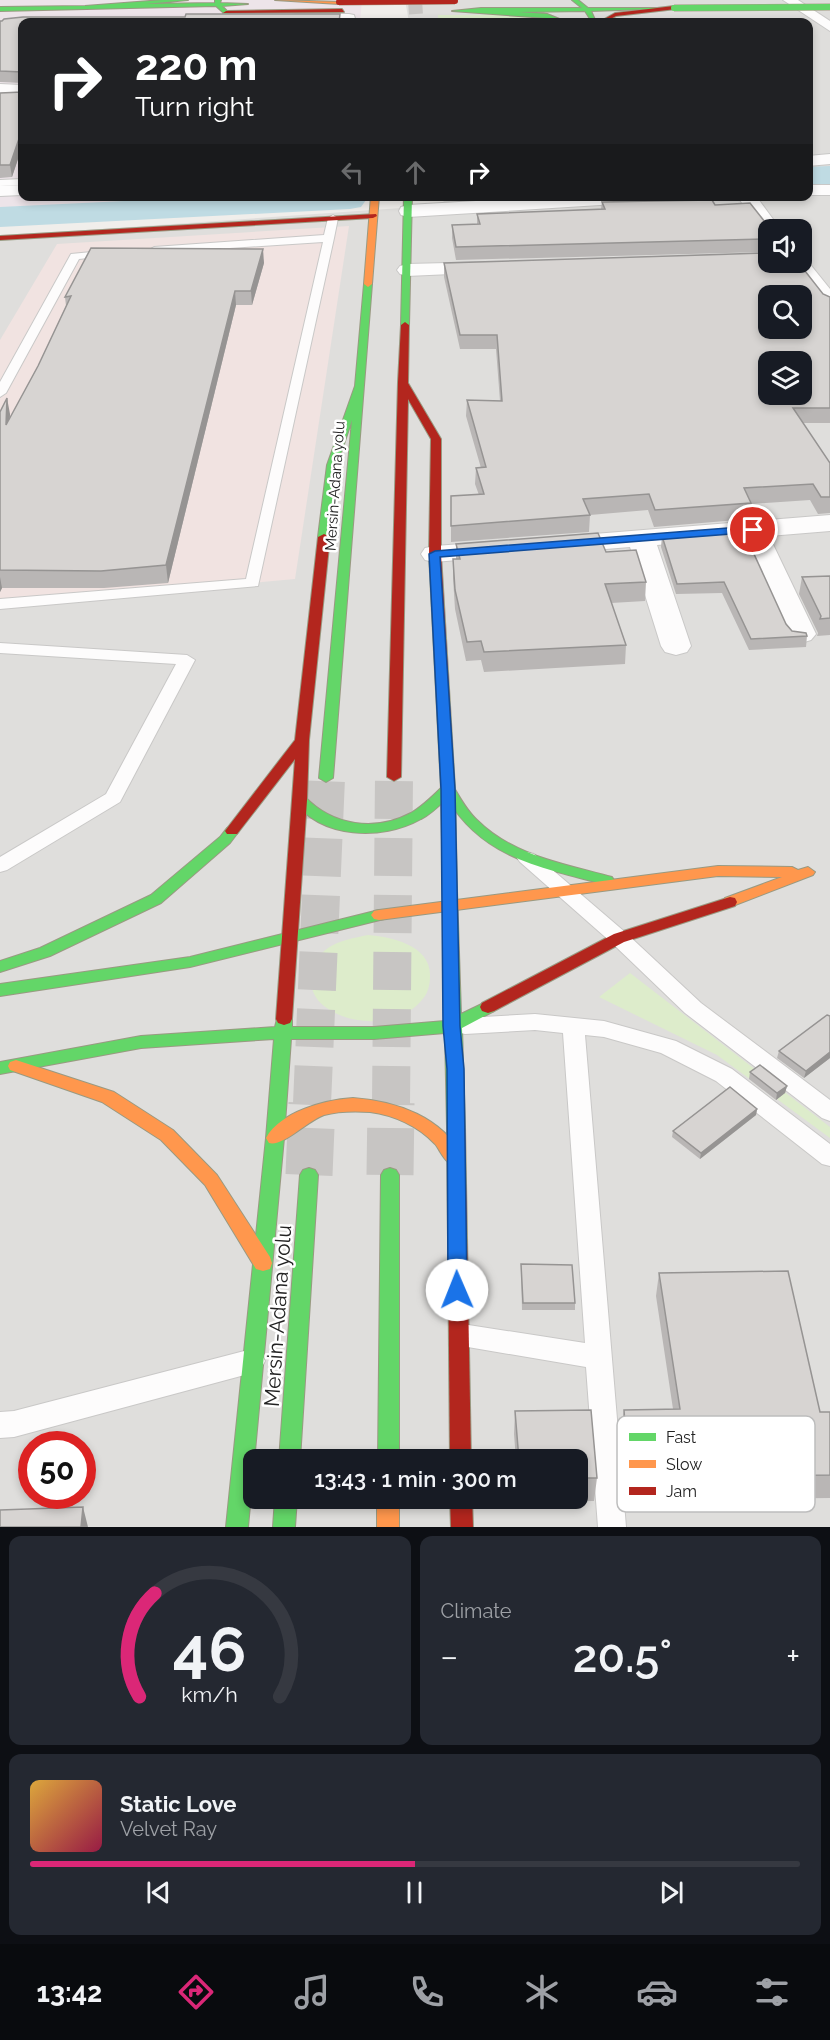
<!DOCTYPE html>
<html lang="en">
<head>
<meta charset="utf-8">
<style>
	body { margin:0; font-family:Raleway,sans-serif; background:#242831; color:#f1f3f6; height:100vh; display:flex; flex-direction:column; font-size:22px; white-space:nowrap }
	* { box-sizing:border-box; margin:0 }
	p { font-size:20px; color:#9ea1a6 }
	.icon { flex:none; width:33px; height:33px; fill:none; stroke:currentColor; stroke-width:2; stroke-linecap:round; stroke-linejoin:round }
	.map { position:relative; height:1527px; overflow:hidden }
	.drawer { display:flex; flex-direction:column; gap:9px; padding:9px; background:#0d0f14; flex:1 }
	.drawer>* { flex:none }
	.banner { position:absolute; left:18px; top:18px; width:795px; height:183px; border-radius:12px; box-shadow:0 3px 9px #0003; background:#202124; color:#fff; overflow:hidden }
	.controls { position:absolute; left:758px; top:219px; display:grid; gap:12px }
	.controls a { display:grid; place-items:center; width:54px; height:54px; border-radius:12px; background:#171b24; box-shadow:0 3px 9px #0003; font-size:30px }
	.speed { position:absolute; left:18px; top:1431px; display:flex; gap:12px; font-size:30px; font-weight:700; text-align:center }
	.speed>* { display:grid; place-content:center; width:78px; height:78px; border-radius:50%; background:#171b24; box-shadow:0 3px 9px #0003; line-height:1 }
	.speed .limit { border:9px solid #d22; background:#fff; color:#111 }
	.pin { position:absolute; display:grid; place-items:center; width:51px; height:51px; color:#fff; margin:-26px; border:3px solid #fff; border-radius:50%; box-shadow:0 2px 6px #0007 }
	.me { position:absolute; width:66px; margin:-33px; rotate:359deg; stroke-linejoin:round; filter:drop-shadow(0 0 4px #0008) }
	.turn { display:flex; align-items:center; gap:21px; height:126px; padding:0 18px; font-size:27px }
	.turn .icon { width:78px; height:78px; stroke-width:2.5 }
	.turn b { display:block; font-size:42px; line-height:51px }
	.lanes { display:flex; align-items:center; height:57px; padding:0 18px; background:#0003; justify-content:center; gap:30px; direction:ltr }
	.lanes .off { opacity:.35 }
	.big { font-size:45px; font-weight:600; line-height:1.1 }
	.drawer .widget { flex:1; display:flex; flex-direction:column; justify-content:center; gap:9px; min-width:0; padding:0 21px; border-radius:12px; background:#242831 }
	.drawer .dial { align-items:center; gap:0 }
	.dial svg { height:156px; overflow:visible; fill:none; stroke:#363941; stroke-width:7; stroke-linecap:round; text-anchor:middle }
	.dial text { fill:#f1f3f6; stroke:none }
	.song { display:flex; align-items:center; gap:18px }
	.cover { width:72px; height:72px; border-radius:9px; background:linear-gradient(135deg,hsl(40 70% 55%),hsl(340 70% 35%)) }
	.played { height:6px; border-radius:3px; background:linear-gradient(90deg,#db2777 50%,#363941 50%) }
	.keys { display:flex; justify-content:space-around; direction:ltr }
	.heat { display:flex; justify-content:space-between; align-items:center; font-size:33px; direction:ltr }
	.drawer .tiles { flex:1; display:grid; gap:9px; grid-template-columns:1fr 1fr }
	.widget:last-child { grid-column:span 2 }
	.trip { position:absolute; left:243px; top:1449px; width:345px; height:60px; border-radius:12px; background:#171b24; box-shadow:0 3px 9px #0003; font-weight:600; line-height:60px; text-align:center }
	.dock { display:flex; height:96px; justify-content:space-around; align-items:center; background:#090b0e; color:#9ea1a6 }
	.dock .icon { width:42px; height:42px }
	.dock .selected { color:#db2777 }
	.dock b { font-size:27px; color:#f1f3f6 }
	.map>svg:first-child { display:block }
</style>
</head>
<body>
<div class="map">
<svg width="830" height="1527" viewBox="0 0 830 1527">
	<rect width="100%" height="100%" fill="#f0eeeb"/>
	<!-- residential -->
	<path fill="#dfdedc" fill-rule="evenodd" d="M405,0h425v1527h-830v-1291l444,-31 -1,-8 365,-1v-174h-399zM768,230h33v32h-33zM768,296h33v32h-33zM768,362h33v32h-33zM32,1444h50v52h-50zM254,1460h324v38h-324z"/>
	<!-- commercial -->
	<polygon fill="#f1e3e1" points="349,226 295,579 0,606 0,340 57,244"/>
	<!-- industrial -->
	<polygon fill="#ede4e9" points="0,0 362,0 360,22 22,22 22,196 277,197 0,212"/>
	<!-- grass -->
	<g fill="#ddeccb">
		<polygon points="438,15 516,15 552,22 438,22"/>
		<path d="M368,935c23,2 63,10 62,41 0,9 -2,18 -9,25 -22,26 -71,26 -97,5 -20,-16 -16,-44 4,-58 12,-8 26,-10 40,-13z"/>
		<polygon points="630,973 830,1127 830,1138 717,1055 599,997"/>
	</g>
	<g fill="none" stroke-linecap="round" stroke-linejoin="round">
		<!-- river -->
		<g fill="#bfdbe3" fill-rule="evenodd">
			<polygon points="830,166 830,184 808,185 808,167"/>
			<polygon points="227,196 363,196 366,200 361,207 350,209 0,227 0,207"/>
		</g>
		<!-- highway-tunnel-far2 -->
		<polyline stroke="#c7c5c3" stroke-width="14" stroke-dasharray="14 8" stroke-linecap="butt" points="415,0 416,15"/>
		<!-- highway-tunnel-far1 -->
		<g stroke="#c7c5c3" stroke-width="38" stroke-dasharray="38 19" stroke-linecap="butt">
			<polyline points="312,1104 326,778"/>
			<polyline points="391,1104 394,777"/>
		</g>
		<!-- highway-tunnel -->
		<g stroke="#c7c5c3" stroke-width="47" stroke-dasharray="47 23" stroke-linecap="butt">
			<polyline points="309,1175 312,1103"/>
			<polyline points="390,1175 391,1103"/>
		</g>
		<defs>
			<g id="lane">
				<polygon points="22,179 22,185 0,186 0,180"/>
				<polygon points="333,215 338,218 334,238 258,586 0,609 0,599 246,579 323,242 154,253 149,250 154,247 324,235 328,218"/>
				<polygon points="112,250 116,251 116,255 79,259 6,393 0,397 0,382 71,254"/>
				<polygon points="0,643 187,655 195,660 120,802 7,870 0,872 0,857 106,794 176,664 0,653"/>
				<polygon points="527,852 534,854 626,933 701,1003 830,1100 830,1121 822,1118 685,1013 612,943 520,862 517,858 520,854"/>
				<polygon points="535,1014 604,1021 676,1041 732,1069 830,1144 830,1166 822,1164 716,1081 661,1053 604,1037 585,1035 626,1527 598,1527 586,1367 462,1346 453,1343 449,1335 453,1327 462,1324 585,1343 563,1033 535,1030 465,1034 457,1032 454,1026 457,1020 465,1018"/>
				<polygon points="252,1349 261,1353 265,1361 261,1369 252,1373 14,1437 0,1438 0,1412 14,1411"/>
			</g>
			<g id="street">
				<polygon points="783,0 798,0 830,21 830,31"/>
				<polygon points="296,14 349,14 354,15 356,22 291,21 289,18 291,15"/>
				<polygon points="0,84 22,85 22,93 0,94"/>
				<polygon points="830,154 830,164 808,166 808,156"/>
				<polygon points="22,185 22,195 0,196 0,186"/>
				<rect x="808" y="185" width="22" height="10"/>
				<polygon points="562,196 673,196 664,201 408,217 401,215 399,211 401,207 408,205"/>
				<polygon points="737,196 756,196 781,230 768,230 768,235 765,234"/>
				<polygon points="801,257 805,258 830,289 830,309 823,307 788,262 801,262"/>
				<polygon points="489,262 496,264 499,268 496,272 407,276 400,274 397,270 400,266 407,264"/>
				<polygon points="830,515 830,531 769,536 816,634 811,640 801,643 791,640 786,634 743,538 657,545 691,646 687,652 676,655 665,652 661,646 630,547 557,553 547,551 543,545 547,539 557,537"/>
				<polygon points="502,541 512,543 516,549 512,555 435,562 425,560 421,554 425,548 435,546"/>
			</g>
			<g id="fast">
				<polygon points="163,0 188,0 145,4 215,3 215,0 221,0 220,3 248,4 222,6 229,13 226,15 216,6 0,11 0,7 85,6"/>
				<polygon points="572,0 578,0 588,8 677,8 591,11 596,22 592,22 585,11 518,12 547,14 567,22 546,18 452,11 481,8 582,8"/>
				<polygon points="404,196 412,196 409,325 405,328 401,325"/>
				<polygon points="368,281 372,284 333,778 326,782 319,778 352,420 337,465 330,537 324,540 318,537 327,465 355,386 364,284"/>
				<path d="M448,785l5,1c7,12 14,25 24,34 36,36 88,44 135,57l2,3 -7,5c-64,-17 -124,-26 -160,-87 -8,8 -16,16 -26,21 -39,22 -100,20 -128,-19l2,-3h10c28,29 70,35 106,16 12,-7 22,-17 32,-27z"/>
				<polygon points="232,826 239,831 230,843 161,903 50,956 0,972 0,961 40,948 151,895 220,837 227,828"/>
				<polygon points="450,886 455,888 457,891 461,1014 488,1001 494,1003 496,1007 494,1011 462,1028 465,1127 462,1132 456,1134 450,1132 447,1127 445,1033 374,1039 291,1039 284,1138 248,1527 226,1527 266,1138 274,1039 141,1048 0,1074 0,1062 141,1036 275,1027 278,1015 284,1013 290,1015 292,1019 292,1027 374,1027 445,1021 443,891 445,888"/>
				<polygon points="379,910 384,911 387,915 384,919 190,967 0,996 0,984 190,957"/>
				<polygon points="309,1168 315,1170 318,1175 300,1460 279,1460 300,1175 303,1170"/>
				<polygon points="390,1168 396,1170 399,1175 399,1460 378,1460 381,1175 384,1170"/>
				<polygon points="275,1498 297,1498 295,1527 273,1527"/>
			</g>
			<g id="slow">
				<polygon points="275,0 342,2 339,4"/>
				<polygon points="371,196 379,196 372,284 368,287 364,284"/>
				<polygon points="718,866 792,867 798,870 808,867 815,872 813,875 730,907 725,906 723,902 725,898 782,877 718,876 379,920 374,919 371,915 374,911 379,910"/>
				<polygon points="16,1060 114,1092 173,1130 217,1175 270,1257 272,1263 270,1269 263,1271 256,1269 205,1185 161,1140 102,1102 10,1070 8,1066 10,1062"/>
				<path d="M353,1098c44,3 89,19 111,60l-3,5c-4,1 -9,3 -13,-1 -5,-4 -9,-13 -13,-18 -17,-18 -41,-29 -65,-32 -15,-1 -31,-1 -46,3 -17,6 -41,32 -55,28l-3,-5c15,-27 59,-38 87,-40z"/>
				<rect x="377" y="1498" width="22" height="29"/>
			</g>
			<g id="jam">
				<polygon points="674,6 676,9 616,16 605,22 599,22 615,13"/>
				<polygon points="342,9 344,12 223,13 226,11"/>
				<polygon points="376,214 377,216 373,218 0,240 0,236"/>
				<polygon points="405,322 409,325 408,383 441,439 441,554 455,789 457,891 455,894 445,894 443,891 441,789 429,554 431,439 408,399 401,777 394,781 387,777 398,382 401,325"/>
				<polygon points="324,534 330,537 309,740 307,800 292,1019 290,1023 284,1025 278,1023 276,1019 295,759 237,834 227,834 225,831 295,740 318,537"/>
				<polygon points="730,897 735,898 737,902 735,906 624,942 494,1011 488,1013 482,1011 480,1007 482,1003 614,934"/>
				<polygon points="456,1120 462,1122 465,1127 471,1460 450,1460 447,1127 450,1122"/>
				<polygon points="450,1498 472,1498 473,1527 451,1527"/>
			</g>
		</defs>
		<!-- lane casing -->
		<use href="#lane" stroke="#c9c8c7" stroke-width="2"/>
		<!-- street casing -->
		<use href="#street" stroke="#c9c8c7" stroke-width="2"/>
		<!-- fast casing -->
		<use href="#fast" stroke="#999a82" stroke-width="2"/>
		<!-- slow casing -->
		<use href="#slow" stroke="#999a82" stroke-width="2"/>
		<!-- jam casing -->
		<use href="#jam" stroke="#999a82" stroke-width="2"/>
		<!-- lane -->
		<use href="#lane" fill="#fdfcfc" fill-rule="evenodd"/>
		<!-- street -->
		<use href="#street" fill="#fdfcfc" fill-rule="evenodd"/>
		<!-- fast -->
		<use href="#fast" fill="#63d668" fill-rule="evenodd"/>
		<!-- slow -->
		<use href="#slow" fill="#ff974d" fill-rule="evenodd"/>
		<!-- jam -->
		<use href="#jam" fill="#b3261e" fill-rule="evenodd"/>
		<defs>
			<polyline id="fast-bridge" points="674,8 830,7"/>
			<polyline id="jam-bridge" points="339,2 455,1"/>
		</defs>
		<!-- fast-bridge casing -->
		<use href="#fast-bridge" stroke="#a79c86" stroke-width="7" stroke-linecap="butt"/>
		<!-- jam-bridge casing -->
		<use href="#jam-bridge" stroke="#a79c86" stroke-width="7" stroke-linecap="butt"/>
		<!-- fast-bridge -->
		<use href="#fast-bridge" stroke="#63d668" stroke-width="6"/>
		<!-- jam-bridge -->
		<use href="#jam-bridge" stroke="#b3261e" stroke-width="6"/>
	</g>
	<!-- wall -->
	<g fill="#b9b6b5">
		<polygon points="0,21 22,22 22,147 12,177 0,178 0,93 22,92 22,83 0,82"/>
		<polygon points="602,202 715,205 768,230 768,252 456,260 452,238 452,225 477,224 477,214 601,209"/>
		<polygon points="264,263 252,305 236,305 168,583 104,588 2,588 0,592 0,412 10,414 10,418 38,366 66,306 65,297"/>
		<polygon points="444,263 823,294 830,297 830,423 803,423 830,463 830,513 818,514 810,500 751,504 749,519 654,527 648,510 590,515 589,532 451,542 451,496 479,495 475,484 476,468 481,468 466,416 467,400 500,401 496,349 460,349 444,277"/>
		<polygon points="662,536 786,624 792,631 807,636 806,647 749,650 722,593 676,594 661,547"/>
		<polygon points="456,544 606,552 646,582 645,601 611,603 626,645 625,664 484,672 481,660 466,661 455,609 453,578 453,559 456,559"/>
		<polygon points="830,576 830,635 817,636 818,633 799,594 802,577"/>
		<polygon points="830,1016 830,1058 804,1078 777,1058 779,1051"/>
		<polygon points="750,1072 787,1086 785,1093 776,1100 749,1079"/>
		<polygon points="757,1109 756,1115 700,1159 672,1137 673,1131"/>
		<polygon points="521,1264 575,1303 575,1310 522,1310"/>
		<polygon points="659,1273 820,1412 830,1412 830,1498 626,1500 620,1433 624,1410 673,1409 656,1296"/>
		<polygon points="591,1410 597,1478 594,1501 519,1502 518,1498 578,1498 578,1460 516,1460 514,1434 515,1411"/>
	</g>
	<!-- shaded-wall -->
	<g fill="#969493">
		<polygon points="22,130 22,147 12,177 10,165"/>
		<polygon points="263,249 264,263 252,305 251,291"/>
		<polygon points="235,291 236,305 168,583 166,565"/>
		<polygon points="7,398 10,414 8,441 6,425"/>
		<polygon points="0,577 2,588 0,592"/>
		<polygon points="830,1052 830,1058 804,1078 806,1071"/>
		<polygon points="787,1086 785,1093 776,1100 777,1093"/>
		<polygon points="757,1109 756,1115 700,1159 701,1153"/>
		<polygon points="83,1507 88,1527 81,1527"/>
	</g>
	<!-- building -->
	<g fill="#d7d4d2" stroke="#969493" stroke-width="1.5" fill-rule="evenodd">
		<polygon points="186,14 340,14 339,22 22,22 22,130 10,165 0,165 0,93 22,92 22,72 0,71 0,21 2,21 4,19 23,17 185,17"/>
		<polygon points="712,200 715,205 750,203 765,222 771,223 776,230 768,230 768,239 456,247 452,225 480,224 477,214 605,209 602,202"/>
		<polygon points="91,248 263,249 251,291 235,291 166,565 101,571 0,570 0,412 7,398 6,425 38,366 71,296 65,297"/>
		<path d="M768,253v9h30l25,32 7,3v111h-37l37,55v34h-9l-8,-13 -69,4 7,15 -96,7 -6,-16 -66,5 7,16 -139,11v-30l33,-2 -8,-26 10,-1 -19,-67 35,1 -5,-66h-37l-16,-72zM768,296h33v32h-33zM768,362h33v32h-33z"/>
		<polygon points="743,530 786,624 792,631 806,633 807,636 751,639 724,582 677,584 662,536"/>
		<polygon points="598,533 606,552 636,550 646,582 605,584 626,645 484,652 481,641 467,642 455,590 453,559 460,559 456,544"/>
		<polygon points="830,576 830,618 820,619 821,616 802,577"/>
		<polygon points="827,1015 830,1016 830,1052 806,1071 779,1051"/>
		<polygon points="760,1065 787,1086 777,1093 750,1072"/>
		<polygon points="730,1087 757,1109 701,1153 673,1131"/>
		<polygon points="521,1264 572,1265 575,1303 523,1303"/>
		<polygon points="788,1271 820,1412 830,1412 830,1475 629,1477 624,1410 680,1409 659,1273"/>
		<polygon points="591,1410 597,1478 578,1478 578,1460 519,1460 515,1411"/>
		<polygon points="83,1507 81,1527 0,1527 0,1510"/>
	</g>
	<!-- route -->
	<polygon fill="#1a73e8" stroke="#114b97" stroke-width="1.5" points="753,526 756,527 756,532 440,557 455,789 460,1026 464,1069 467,1290 464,1296 457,1299 450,1296 448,1290 447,1069 443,1026 441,789 429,554 435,551"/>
	<g text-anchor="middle" stroke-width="5" stroke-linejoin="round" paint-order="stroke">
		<!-- far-street labels -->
		<g font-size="15" fill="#222" stroke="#fff">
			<text transform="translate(335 486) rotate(-86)" y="5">Mersin-Adana yolu</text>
		</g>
		<!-- near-street labels -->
		<g font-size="21" fill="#222" stroke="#fff">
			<text transform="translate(278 1316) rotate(-86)" y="7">Mersin-Adana yolu</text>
		</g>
	</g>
	<!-- legend -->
	<rect x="617" y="1416" width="198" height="96" rx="9" fill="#fff" stroke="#bdbdbd" stroke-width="1.5"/>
	<rect x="629" y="1433" width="27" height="8" fill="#63d668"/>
	<rect x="629" y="1460" width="27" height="8" fill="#ff974d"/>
	<rect x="629" y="1487" width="27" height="8" fill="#b3261e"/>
	<g font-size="16" fill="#222">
		<text x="666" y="1443">Fast</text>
		<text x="666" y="1470">Slow</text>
		<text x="666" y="1497">Jam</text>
	</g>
</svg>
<div class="controls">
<a><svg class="icon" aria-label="sound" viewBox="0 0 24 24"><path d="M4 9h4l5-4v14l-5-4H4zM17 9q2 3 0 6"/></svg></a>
<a><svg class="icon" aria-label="search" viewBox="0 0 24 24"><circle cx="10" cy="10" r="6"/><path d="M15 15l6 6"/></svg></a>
<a><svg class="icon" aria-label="layers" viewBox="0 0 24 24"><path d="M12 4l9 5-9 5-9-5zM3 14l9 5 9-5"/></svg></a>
</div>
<div class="speed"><div class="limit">50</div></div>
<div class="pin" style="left:753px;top:530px;background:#d93025"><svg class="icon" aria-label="arrive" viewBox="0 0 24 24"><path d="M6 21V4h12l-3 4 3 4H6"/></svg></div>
<svg class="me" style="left:457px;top:1290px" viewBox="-20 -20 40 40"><circle r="19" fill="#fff"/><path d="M0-13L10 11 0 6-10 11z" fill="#1a73e8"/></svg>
<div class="trip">13:43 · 1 min · 300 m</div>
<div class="banner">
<div class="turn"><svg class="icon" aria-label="right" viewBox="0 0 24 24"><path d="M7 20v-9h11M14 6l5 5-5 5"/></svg><div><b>220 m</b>Turn right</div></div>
<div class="lanes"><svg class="icon off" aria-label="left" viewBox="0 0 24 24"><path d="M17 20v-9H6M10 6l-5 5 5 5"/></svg><svg class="icon off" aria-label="ahead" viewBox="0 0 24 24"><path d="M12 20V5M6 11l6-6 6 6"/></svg><svg class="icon" aria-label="right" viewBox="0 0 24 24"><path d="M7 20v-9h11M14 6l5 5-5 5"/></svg></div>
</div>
</div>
<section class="drawer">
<div class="tiles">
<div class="widget dial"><svg viewBox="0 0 100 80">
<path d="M14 69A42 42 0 1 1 86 69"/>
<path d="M14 69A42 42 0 0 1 22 16" stroke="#db2777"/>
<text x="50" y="56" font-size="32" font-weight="700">46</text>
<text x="50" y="72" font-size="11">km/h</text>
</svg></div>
<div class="widget"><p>Climate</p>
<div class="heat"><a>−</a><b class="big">20.5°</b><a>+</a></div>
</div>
<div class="widget">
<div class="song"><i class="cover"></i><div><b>Static Love</b><p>Velvet Ray</p></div></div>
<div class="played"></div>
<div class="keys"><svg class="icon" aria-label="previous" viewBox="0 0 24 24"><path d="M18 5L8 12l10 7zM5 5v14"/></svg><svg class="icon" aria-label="pause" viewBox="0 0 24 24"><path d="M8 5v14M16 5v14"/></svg><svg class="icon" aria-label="next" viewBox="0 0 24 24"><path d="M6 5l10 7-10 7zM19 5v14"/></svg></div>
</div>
</div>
</section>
<nav class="dock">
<b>13:42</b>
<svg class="icon selected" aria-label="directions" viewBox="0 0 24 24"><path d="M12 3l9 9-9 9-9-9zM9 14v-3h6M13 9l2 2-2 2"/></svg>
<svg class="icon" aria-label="music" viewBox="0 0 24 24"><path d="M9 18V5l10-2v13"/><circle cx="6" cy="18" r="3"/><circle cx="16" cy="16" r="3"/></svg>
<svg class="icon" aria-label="phone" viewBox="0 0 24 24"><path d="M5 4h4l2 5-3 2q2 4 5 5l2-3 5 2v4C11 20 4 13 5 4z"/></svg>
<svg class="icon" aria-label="climate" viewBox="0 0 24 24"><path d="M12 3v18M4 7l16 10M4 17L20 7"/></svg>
<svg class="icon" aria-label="car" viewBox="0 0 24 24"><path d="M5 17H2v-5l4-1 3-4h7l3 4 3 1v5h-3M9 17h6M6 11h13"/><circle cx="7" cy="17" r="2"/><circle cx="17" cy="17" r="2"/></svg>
<svg class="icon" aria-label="filters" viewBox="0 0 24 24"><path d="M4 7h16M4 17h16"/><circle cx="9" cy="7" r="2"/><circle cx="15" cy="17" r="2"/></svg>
</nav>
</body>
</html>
